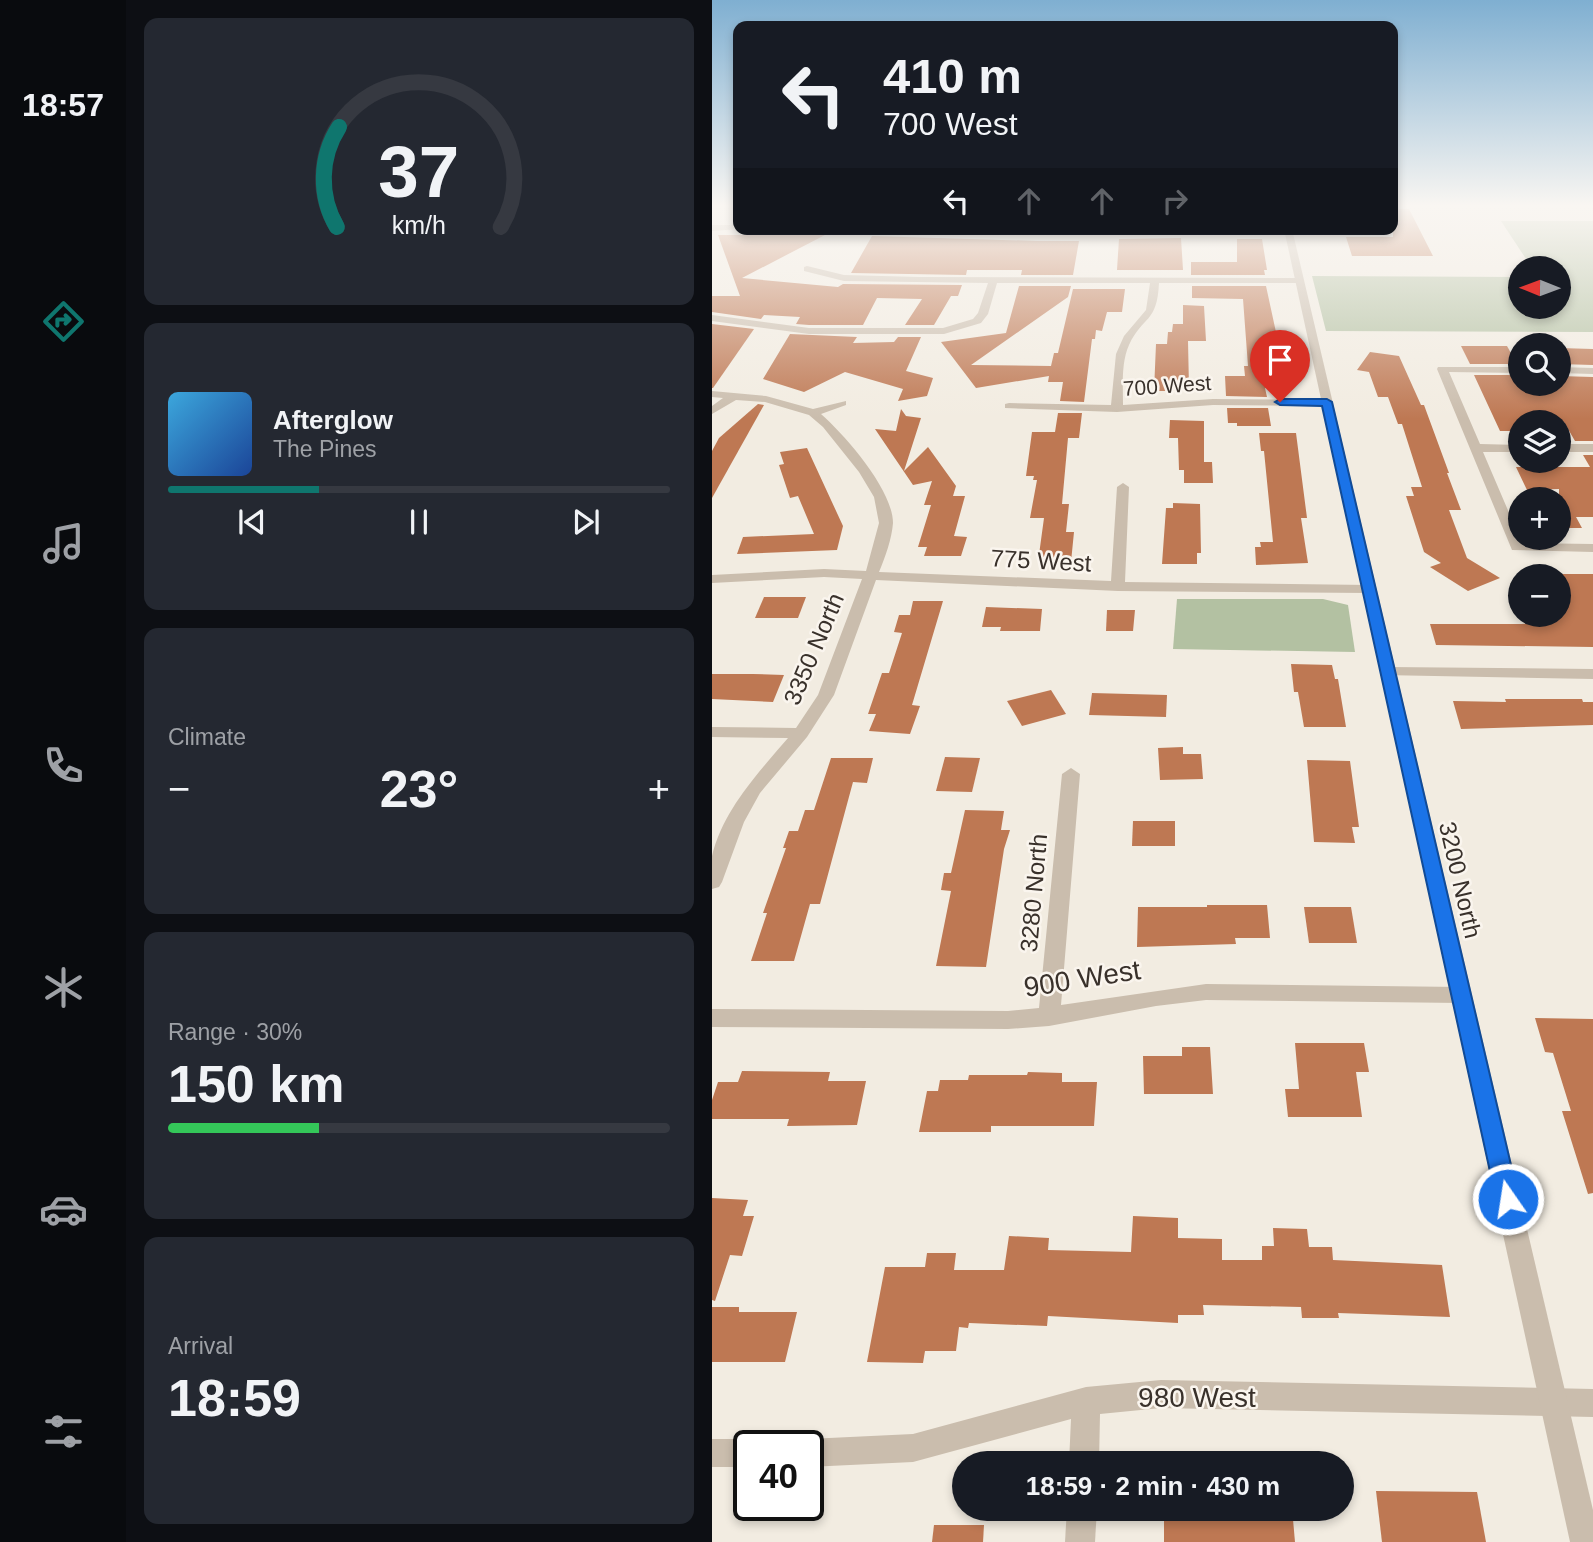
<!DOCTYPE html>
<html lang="en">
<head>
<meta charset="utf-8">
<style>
	body { margin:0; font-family:Helvetica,sans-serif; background:#242831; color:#f1f3f6; height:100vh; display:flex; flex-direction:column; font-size:26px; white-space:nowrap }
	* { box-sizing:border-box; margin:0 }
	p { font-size:23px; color:#9ea1a6 }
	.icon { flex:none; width:38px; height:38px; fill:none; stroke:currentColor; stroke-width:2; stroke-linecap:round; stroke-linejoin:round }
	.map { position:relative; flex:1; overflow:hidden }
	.sheet { display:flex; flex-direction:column; gap:18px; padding:18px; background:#0d0f14; width:586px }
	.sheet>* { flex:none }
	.banner { position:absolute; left:21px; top:21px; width:665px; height:214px; border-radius:14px; box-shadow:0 4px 10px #0003; background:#171b24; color:#f1f3f6; overflow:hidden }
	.needle { width:46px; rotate:271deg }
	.controls { position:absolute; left:796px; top:256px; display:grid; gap:14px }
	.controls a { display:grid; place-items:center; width:63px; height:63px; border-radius:50%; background:#171b24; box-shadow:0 4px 10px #0003; font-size:35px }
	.speed { position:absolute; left:21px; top:1430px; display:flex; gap:14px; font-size:35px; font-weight:700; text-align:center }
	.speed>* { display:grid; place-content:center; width:91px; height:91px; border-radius:50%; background:#171b24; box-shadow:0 4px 10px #0003; line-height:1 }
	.speed .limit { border:4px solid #111; border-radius:10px; background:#fff; color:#111 }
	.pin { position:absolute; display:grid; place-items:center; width:60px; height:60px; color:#fff; margin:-72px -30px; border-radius:50% 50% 50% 0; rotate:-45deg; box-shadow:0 0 7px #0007 }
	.pin .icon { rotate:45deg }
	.me { position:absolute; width:77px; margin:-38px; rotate:347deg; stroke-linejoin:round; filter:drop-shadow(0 0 5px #0008) }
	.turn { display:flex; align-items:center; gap:24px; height:147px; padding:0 35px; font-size:32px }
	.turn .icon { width:91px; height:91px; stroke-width:2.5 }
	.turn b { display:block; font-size:49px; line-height:60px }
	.lanes { display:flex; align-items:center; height:66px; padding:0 35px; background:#0003; justify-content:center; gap:35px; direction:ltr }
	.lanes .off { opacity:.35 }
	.big { font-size:52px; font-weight:800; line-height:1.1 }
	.sheet .widget { flex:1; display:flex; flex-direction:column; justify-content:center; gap:10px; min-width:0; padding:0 24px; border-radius:14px; background:#242831 }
	.sheet .dial { align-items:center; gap:0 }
	.dial svg { height:182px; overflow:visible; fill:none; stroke:#363941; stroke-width:7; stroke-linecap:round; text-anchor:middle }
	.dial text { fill:#f1f3f6; stroke:none }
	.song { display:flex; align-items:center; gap:21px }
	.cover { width:84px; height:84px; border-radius:10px; background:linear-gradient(135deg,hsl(200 70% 55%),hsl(220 70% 35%)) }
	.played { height:7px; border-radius:4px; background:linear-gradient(90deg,#0f766e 30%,#363941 30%) }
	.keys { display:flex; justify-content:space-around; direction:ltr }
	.heat { display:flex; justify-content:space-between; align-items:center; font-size:38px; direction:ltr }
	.charge { height:10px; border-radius:5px; background:linear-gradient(90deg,#34c759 30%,#363941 0) }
	.trip { position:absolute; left:240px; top:1451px; width:402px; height:70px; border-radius:35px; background:#171b24; box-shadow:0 4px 10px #0003; font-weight:800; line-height:70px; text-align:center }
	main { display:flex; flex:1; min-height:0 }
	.menu { display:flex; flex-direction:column; width:126px; justify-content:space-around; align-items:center; background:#090b0e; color:#9ea1a6 }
	.menu .icon { width:49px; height:49px }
	.menu .active { color:#0f766e }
	.menu b { font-size:32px; color:#f1f3f6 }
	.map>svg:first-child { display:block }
</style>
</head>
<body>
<main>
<nav class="menu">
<b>18:57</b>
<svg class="icon active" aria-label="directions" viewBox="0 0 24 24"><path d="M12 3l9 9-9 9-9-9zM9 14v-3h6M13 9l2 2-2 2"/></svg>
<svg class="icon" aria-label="music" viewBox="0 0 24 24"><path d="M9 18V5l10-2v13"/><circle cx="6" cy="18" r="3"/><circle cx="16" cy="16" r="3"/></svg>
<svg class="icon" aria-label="phone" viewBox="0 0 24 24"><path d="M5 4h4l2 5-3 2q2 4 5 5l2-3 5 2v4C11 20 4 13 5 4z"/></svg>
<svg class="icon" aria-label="climate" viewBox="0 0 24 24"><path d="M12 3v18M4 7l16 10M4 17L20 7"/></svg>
<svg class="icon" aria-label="car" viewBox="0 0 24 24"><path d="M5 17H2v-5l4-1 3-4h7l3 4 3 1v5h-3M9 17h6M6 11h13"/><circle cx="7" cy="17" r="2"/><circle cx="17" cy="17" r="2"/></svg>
<svg class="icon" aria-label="filters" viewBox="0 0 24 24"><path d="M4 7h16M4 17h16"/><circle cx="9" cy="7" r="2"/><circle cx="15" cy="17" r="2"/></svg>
</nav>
<section class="sheet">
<div class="widget dial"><svg viewBox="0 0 100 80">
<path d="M14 69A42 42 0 1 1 86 69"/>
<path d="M14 69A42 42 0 0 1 15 25" stroke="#0f766e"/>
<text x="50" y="56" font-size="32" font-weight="700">37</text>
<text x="50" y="72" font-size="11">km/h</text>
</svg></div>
<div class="widget">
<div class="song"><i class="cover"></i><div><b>Afterglow</b><p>The Pines</p></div></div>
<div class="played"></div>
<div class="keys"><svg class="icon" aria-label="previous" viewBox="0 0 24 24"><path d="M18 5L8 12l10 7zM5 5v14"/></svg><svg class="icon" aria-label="pause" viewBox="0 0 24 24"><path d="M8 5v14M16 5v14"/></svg><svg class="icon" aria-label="next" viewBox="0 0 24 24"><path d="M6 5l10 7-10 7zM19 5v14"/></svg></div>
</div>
<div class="widget"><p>Climate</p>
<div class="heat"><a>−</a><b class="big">23°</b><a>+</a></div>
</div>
<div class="widget"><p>Range · 30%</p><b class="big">150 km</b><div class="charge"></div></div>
<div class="widget"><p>Arrival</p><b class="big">18:59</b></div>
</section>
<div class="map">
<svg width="881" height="1542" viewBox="0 0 881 1542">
	<rect width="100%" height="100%" fill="#f2ece1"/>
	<!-- green -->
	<g fill="#b3c1a2">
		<polygon points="789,221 881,221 881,332 614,331 600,276 808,277 808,306 847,306 847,268 820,268"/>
		<polygon points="465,599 611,599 636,605 643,652 461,649"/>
	</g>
	<!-- building -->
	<g fill="#be7853">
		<polygon points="681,209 697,209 721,256 640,256 634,237 681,237"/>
		<polygon points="6,235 113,235 30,278 126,287 131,284 250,285 246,296 239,296 222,325 193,325 210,299 165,298 151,325 97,325 84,324 88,317 52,315 49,319 0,312 0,296 28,296"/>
		<polygon points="160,236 325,241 367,241 361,275 309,275 310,270 255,270 254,275 139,273"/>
		<polygon points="469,238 471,270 405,270 407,239"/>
		<polygon points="525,239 550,239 555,270 552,270 553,275 479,275 479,262 525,262"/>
		<polygon points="307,286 359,286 356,297 259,365 339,366 342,353 346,353 361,289 413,289 410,312 395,312 390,331 384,330 383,339 380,339 372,402 348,401 351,382 336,382 337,376 264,388 229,342 294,333"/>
		<polygon points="480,286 554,286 570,360 561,360 565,388 553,388 555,397 514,396 513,376 533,376 532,366 536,366 531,299 480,298"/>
		<polygon points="471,305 492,306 494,341 476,341 477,388 470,388 470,391 442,391 444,344 455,344 456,332 460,332 461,324 471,324"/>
		<polygon points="0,324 42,329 1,388 0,388"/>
		<polygon points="78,334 145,337 141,343 182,342 186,337 209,337 194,371 221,378 215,396 186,401 191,389 133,372 92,392 51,379"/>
		<polygon points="749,346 795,346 805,364 758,364"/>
		<polygon points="847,348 881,349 881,365 847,364"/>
		<polygon points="658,352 687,356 709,405 712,405 737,473 735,473 749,510 737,510 755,558 788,578 756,591 718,567 729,563 712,552 694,496 702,496 699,487 710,487 690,424 686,424 676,397 666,397 657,372 645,370"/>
		<polygon points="762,375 808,375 808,383 847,383 847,376 881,377 881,441 863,441 852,422 808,422 808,431 788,431"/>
		<polygon points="46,404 52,405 0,498 0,451 7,438"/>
		<polygon points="515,408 556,408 559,426 525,426 525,423 516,423"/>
		<polygon points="189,409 194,416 209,418 192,471 216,447 244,486 241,496 253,496 242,536 255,537 249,556 212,556 215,547 206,547 219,505 212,505 220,481 201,485 163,429 184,431"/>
		<polygon points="346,413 370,413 367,438 356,438 350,504 357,504 354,532 362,532 359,562 326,562 332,518 318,518 325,480 321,480 322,476 314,476 320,432 343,432"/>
		<polygon points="458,420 492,421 492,462 500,462 501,483 472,483 472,470 467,470 466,438 457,438"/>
		<polygon points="547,433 584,433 595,518 589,518 596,563 544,565 543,547 549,547 548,542 561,542 552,451 549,451"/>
		<polygon points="95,448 131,526 125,550 25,554 31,537 102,534 86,496 78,498 67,465 72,464 68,452"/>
		<polygon points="871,455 881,455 881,517 864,517 870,528 847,528 847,489 815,490 804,467 878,467"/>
		<polygon points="461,503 488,504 489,553 485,553 485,564 450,564 454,508 461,508"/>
		<polygon points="847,574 881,574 881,647 724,645 718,624 809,624 828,623 825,618 847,618"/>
		<polygon points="52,597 94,597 86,618 43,618"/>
		<polygon points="201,601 231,601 200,705 208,706 198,734 157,731 164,714 156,714 170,673 177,673 190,633 182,632 187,615 198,615"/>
		<polygon points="274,607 330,609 328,631 288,631 289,627 270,627"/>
		<polygon points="395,610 423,610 421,631 394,631"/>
		<polygon points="579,664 620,665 623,679 626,679 634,727 592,727 586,692 582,692"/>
		<polygon points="0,674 41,674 72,675 61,702 0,699"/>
		<polygon points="339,690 354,714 310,726 295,701"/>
		<polygon points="380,693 455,695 454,717 377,715"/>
		<polygon points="793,699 870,699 871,702 881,702 881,725 749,729 741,701 794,702"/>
		<polygon points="471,747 471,754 489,754 491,779 448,780 446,748"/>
		<polygon points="233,757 268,758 260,792 224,791"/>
		<polygon points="119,758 161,758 155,783 141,782 108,904 98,904 82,961 39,961 55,913 51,913 74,848 71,848 77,831 86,831 93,810 102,810"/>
		<polygon points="595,760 638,761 647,827 640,827 643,843 602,842"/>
		<polygon points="253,810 292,811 289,830 298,830 292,849 274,967 224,966 239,891 229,890 232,873 239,873"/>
		<polygon points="421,821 463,821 463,846 420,846"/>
		<polygon points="495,905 555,905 558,938 523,938 524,944 425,947 426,907 495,907"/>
		<polygon points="592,907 639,907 645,943 597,943"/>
		<polygon points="823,1018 881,1019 881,1193 876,1194 850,1111 859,1111 841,1053 833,1052"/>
		<polygon points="583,1043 652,1043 657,1072 644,1072 650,1117 576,1117 573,1089 587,1089"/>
		<polygon points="470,1047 498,1047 501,1094 432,1094 431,1056 470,1056"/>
		<polygon points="30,1071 118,1072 116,1081 154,1081 145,1125 75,1126 77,1119 0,1119 0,1100 6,1082 26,1082"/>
		<polygon points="316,1072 350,1073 350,1082 385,1082 382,1126 279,1126 279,1132 207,1132 215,1091 226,1091 228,1080 256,1080 257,1075 315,1075"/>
		<polygon points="0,1198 36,1200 31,1216 42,1216 30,1256 18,1255 3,1301 0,1300"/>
		<polygon points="421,1216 466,1218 466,1238 510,1239 510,1260 550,1260 550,1246 562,1246 561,1228 595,1229 597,1247 620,1247 621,1260 730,1265 738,1317 626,1313 627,1318 590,1318 589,1307 491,1305 492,1315 466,1315 466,1323 336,1316 335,1326 257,1323 256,1328 247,1327 244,1351 213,1351 211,1363 155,1362 173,1267 213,1267 215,1253 244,1253 242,1270 292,1270 297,1236 337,1238 336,1250 419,1252"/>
		<polygon points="0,1307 27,1307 27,1312 85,1312 73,1362 0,1362"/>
		<polygon points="664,1491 765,1492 774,1542 670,1542"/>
		<polygon points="452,1508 580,1508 583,1542 452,1542"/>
		<polygon points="222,1525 272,1525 271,1542 220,1542"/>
	</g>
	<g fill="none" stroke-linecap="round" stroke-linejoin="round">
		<!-- minor -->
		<g fill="#cabdad" fill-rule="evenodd">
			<polygon points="681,204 872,204 868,206 681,206"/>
			<polygon points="0,225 26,225 26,229 29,229 0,231"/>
			<polygon points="203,229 580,229 580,230 576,233 327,235"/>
			<path d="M95,266l37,9 75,2 383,1v4l-3,1h-140c-2,41 -16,32 -30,62 -8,18 -6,41 -6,60l90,-6 114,1 6,3 -6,3 -114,-1 -96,7 -112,-4v-4l4,-1 102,2 5,-51 8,-18 22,-26 4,-27h-153l-9,31 -7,9 -37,11h-135l-97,-13v-6l97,13h134l30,-9 5,-6 10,-30 -144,-2 -40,-10v-4z"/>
			<polygon points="726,367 808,367 808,373 737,372 768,444 808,445 808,452 771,452 810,543 881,544 881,552 800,550 725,369"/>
			<polygon points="847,367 881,368 881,374 847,373"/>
			<path d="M0,391l54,5 47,13 33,-8v4l-25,9c24,21 72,76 72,109 -1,15 -8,35 -14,49l232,9 6,-94 6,-4 6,4 -4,95 244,3 7,4 -7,4 -251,-2 -242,-11 -42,115 -27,42 -47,56 -16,29 -22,60 -3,5 -7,2c0,-10 0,-23 0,-33 11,-46 46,-83 76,-118l-76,-1v-10l84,1 22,-33 44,-116 -38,-2 -112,6v-8l112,-6 42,2 13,-48 -5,-26 -15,-25 -36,-45 -14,-12 -44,-13 -29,-2 -24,14v-8l11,-8 -11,-1z"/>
			<rect x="847" y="444" width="34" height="8"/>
			<polygon points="676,667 881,669 881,679 670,675 668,672 670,669"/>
			<polygon points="359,768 368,774 349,1005 494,984 749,987 757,989 760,995 757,1001 749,1003 494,1000 444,1006 337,1026 296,1029 0,1027 0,1009 296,1011 327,1008 350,774"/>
			<polygon points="449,1380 881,1389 881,1417 449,1408 388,1414 387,1463 357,1463 359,1419 201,1462 96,1467 96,1446 85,1446 96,1439 201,1434 374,1387"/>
			<polygon points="0,1439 37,1439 48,1446 37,1446 37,1467 0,1467"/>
			<polygon points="355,1508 385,1508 383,1542 353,1542"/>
		</g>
		<!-- tertiary -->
		<polygon fill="#cabdad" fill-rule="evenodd" points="572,229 580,229 881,1510 881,1542 858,1542"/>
	</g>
	<!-- sky -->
	<linearGradient id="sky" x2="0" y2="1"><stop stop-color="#7fafd1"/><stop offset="0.49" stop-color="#f9f6f2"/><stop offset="1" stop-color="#f9f6f2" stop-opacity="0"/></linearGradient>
	<rect width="881" height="419" fill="url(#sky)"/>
	<!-- route -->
	<polygon fill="#1a73e8" stroke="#114b97" stroke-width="2" points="615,399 620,402 807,1199 803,1206 796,1209 788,1206 784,1199 610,406 568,405 563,402 568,399"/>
	<g text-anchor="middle" stroke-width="5" stroke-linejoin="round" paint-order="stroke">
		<!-- far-street labels -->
		<g font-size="21" fill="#39312b" stroke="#faf5ee">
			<text transform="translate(455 386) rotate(-4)" y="7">700 West</text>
		</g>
		<!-- street labels -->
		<g font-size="24" fill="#39312b" stroke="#faf5ee">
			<text transform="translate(329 561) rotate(3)" y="8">775 West</text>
			<text transform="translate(102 649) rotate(-67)" y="8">3350 North</text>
			<text transform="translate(748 880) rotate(77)" y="8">3200 North</text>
			<text transform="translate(322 893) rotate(-85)" y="8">3280 North</text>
		</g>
		<!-- near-street labels -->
		<g font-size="28" fill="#39312b" stroke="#faf5ee">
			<text transform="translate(370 978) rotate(-9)" y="10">900 West</text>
			<text x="485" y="1407">980 West</text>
		</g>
	</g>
</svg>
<div class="controls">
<a><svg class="needle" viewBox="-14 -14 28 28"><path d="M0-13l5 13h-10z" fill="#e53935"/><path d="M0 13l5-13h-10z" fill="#9ea1a6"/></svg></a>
<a><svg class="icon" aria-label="search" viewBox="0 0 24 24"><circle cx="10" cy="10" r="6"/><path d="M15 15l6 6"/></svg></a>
<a><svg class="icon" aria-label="layers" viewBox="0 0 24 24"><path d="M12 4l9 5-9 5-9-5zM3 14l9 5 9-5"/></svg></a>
<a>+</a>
<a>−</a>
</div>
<div class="speed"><div class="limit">40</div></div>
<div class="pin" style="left:568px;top:402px;background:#d93025"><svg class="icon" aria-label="arrive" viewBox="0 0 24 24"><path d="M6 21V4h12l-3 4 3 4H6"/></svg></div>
<svg class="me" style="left:796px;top:1199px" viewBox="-20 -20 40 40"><circle r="17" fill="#1a73e8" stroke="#fff" stroke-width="3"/><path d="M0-11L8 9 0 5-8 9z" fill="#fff"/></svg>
<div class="trip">18:59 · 2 min · 430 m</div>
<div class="banner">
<div class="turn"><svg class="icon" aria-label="left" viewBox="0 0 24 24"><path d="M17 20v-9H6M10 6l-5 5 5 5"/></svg><div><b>410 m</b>700 West</div></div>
<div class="lanes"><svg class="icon" aria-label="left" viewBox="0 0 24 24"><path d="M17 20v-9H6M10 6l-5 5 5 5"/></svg><svg class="icon off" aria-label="ahead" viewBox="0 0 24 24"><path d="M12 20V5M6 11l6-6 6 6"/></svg><svg class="icon off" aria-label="ahead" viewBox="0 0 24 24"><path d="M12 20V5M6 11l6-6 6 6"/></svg><svg class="icon off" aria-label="right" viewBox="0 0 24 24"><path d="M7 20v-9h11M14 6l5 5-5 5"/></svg></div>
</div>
</div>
</main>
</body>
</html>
